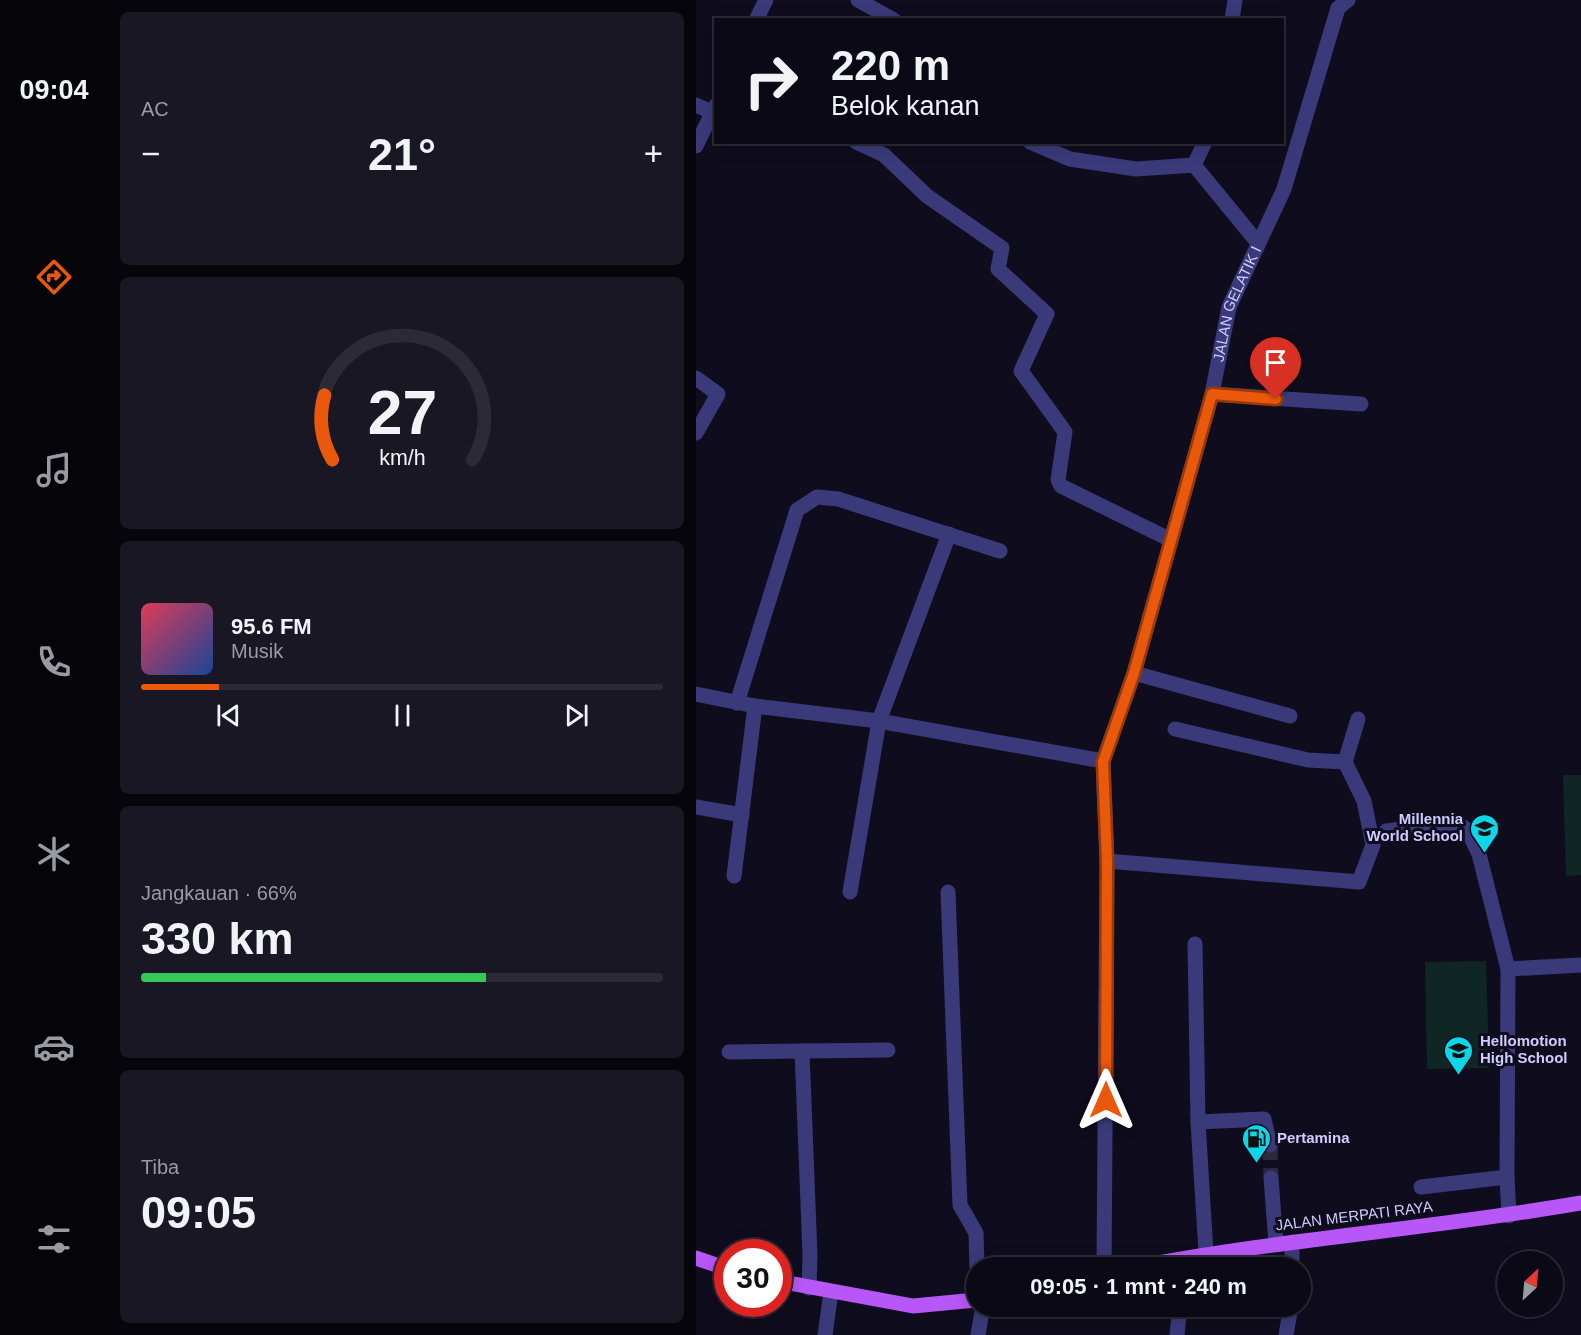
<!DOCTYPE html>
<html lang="id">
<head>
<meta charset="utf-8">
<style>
	body { margin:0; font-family:Helvetica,sans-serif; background:#191723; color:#f1f3f6; height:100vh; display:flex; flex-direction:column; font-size:22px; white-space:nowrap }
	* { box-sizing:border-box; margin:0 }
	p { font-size:20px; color:#9a9aa1 }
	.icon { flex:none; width:33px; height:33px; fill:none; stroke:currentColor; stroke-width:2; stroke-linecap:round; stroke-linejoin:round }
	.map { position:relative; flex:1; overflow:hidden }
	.side { display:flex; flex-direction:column; gap:12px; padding:12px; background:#06050c; width:588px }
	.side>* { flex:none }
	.guide { position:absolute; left:18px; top:18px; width:570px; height:126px; border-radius:0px; box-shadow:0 3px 15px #0003,0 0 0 2px #2b2a35; background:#0b0916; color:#f1f3f6; overflow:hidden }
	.needle { width:39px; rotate:26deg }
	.fabs { position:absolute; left:801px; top:1251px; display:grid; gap:12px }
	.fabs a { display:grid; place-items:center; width:66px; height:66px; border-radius:50%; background:#0b0916; box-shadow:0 3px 15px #0003,0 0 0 2px #2b2a35; font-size:30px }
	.speed { position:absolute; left:18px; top:1239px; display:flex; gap:12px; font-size:30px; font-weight:700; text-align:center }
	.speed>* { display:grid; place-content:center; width:78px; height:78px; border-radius:50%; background:#0b0916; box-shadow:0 3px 15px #0003,0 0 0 2px #2b2a35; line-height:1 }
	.speed .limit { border:9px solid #d22; background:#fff; color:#111 }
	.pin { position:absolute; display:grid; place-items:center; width:51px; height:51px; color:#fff; margin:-62px -26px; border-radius:50% 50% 50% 0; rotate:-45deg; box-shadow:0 0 6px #0007 }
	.pin .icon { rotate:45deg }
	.me { position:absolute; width:66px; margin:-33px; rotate:0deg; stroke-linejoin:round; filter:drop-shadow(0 0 4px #0008) }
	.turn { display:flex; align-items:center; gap:21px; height:126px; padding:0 18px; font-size:27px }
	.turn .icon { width:78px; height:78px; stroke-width:2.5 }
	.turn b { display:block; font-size:42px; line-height:51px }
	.big { font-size:45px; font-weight:700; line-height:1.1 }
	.side .widget { flex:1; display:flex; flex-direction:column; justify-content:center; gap:9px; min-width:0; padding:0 21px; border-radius:9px; background:#191723 }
	.side .dial { align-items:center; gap:0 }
	.dial svg { height:156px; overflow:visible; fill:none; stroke:#2b2a35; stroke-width:7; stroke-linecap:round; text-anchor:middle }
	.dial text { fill:#f1f3f6; stroke:none }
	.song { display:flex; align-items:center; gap:18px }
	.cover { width:72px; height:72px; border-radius:9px; background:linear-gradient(135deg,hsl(350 70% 55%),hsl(220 70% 35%)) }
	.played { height:6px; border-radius:3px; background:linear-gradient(90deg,#ea580c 15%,#2b2a35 15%) }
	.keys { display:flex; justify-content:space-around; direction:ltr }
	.heat { display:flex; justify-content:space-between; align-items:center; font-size:33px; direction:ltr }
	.charge { height:9px; border-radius:4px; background:linear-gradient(90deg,#34c759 66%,#2b2a35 0) }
	.trip { position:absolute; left:270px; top:1257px; width:345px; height:60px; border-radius:30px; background:#0b0916; box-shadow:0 3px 15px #0003,0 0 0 2px #2b2a35; font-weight:700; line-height:60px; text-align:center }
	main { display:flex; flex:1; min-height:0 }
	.tab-bar { display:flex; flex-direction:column; width:108px; justify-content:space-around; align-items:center; background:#040409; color:#9a9aa1 }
	.tab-bar .icon { width:42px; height:42px }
	.tab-bar .on { color:#ea580c }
	.tab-bar b { font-size:27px; color:#f1f3f6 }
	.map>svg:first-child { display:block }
</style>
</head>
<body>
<main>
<nav class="tab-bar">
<b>09:04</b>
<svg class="icon on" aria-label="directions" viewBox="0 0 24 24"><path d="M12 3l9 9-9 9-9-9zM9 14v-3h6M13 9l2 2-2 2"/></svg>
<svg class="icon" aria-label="music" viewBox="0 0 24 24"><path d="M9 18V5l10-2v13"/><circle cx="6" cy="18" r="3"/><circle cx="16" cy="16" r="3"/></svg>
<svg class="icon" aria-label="phone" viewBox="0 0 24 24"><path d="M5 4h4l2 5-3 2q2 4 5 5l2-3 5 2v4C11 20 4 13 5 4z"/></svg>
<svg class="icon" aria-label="climate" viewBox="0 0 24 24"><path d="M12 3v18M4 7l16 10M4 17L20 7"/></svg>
<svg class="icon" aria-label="car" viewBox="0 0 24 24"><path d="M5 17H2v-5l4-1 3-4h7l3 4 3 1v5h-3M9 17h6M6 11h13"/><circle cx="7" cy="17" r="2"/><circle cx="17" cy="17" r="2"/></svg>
<svg class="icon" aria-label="filters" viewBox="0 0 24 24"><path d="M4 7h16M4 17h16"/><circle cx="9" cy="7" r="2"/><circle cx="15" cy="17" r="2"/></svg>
</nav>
<section class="side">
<div class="widget"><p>AC</p>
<div class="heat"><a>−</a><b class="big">21°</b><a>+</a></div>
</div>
<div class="widget dial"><svg viewBox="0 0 100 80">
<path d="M14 69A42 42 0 1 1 86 69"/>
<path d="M14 69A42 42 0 0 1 10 36" stroke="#ea580c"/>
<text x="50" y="56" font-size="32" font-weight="700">27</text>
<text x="50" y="72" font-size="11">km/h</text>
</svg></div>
<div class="widget">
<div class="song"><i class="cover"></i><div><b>95.6 FM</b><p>Musik</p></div></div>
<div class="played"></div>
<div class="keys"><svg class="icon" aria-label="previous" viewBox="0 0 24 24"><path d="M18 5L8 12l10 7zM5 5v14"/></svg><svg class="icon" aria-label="pause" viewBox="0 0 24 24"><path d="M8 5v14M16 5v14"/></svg><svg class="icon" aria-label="next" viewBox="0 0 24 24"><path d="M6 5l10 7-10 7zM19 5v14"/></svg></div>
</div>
<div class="widget"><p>Jangkauan · 66%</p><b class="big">330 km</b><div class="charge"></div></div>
<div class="widget"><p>Tiba</p><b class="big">09:05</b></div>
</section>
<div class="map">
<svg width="885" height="1335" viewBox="0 0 885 1335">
	<rect width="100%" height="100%" fill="#0f0c1d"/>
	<!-- green -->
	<g fill="#102625">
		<polygon points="867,775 885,775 885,875 870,876"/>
		<polygon points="790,961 793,1068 731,1069 729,962"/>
	</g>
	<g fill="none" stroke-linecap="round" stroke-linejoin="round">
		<!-- minor-tunnel -->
		<polyline stroke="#2c293e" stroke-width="15" stroke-dasharray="15 8" stroke-linecap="butt" points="574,1145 575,1178"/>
		<!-- minor -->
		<g stroke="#3a3a7a" stroke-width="15">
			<polyline points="162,0 198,20"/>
			<polyline points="60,20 70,0"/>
			<polyline points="536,20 539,0"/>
			<polyline points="0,105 16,112"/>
			<polyline points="160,142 188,155 231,196 306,248 302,269 351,314 325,371 369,432 362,480 365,486 475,540"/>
			<polyline points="334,142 374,159 440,169 498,165"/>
			<polyline points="0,146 20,105"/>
			<polyline points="498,165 562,243"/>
			<polyline points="498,165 509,142"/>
			<polyline points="0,378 22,394 0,433"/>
			<polyline points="516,394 665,404"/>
			<polyline points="438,673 594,716"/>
			<polyline points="0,694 59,706 183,721 407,761"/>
			<polyline points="41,703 101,510 121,497 142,499 304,551"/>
			<polyline points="479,729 612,760 649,762"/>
			<polyline points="0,807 46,815"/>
			<polyline points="690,831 754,823 766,826 772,831 783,854 812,969"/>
			<polyline points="411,861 663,882 677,845 668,801 649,762 662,719"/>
			<polyline points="38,876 59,706"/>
			<polyline points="154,892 183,721 253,534"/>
			<polyline points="252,892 264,1205 280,1233 281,1268"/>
			<polyline points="499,944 502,1122"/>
			<polyline points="106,1051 114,1255 113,1288"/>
			<polyline points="33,1052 192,1050"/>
			<polyline points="575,1178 580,1244"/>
			<polyline points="725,1187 811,1177"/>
			<polyline points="813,1216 811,1177 812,969 885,965"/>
			<polyline points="510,1253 502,1122 568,1119 574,1145"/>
			<path id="s1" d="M408,1268l3,-407 -4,-100 31,-88 78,-279 17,-87 55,-118 54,-181 10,-8"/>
			<polyline points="596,1268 596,1242"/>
			<polyline points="129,1335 135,1292"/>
			<polyline points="282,1335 287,1306"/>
			<polyline points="481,1335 484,1306"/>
			<polyline points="590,1335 595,1306"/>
		</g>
		<!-- major -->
		<g stroke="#b757f7" stroke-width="15">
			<polyline points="0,1258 32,1269"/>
			<path d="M435,1268c149,-29 301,-39 450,-65"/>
			<polyline points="82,1281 217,1306 280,1300"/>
		</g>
	</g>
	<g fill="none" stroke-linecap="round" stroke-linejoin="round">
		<defs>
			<polyline id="route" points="410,1100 411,861 407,762 438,673 516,394 580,399"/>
		</defs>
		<!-- route casing -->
		<use href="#route" stroke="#983908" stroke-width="15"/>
		<!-- route -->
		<use href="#route" stroke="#ea580c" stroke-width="10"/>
	</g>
	<!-- icons -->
	<defs>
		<symbol id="school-pin" viewBox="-11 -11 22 30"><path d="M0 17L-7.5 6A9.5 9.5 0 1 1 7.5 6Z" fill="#0bd7e8" stroke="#0f0c1d"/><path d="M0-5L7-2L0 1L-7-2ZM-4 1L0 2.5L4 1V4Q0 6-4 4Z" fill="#111"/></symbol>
		<symbol id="fuel-pin" viewBox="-11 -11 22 30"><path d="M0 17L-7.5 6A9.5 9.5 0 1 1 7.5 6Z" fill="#0bd7e8" stroke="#0f0c1d"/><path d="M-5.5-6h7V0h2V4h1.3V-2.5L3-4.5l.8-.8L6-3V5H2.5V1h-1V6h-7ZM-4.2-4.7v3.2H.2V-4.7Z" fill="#111"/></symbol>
	</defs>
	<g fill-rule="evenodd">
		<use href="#school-pin" x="772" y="812" width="33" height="45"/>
		<use href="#school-pin" x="746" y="1034" width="33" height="45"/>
		<use href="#fuel-pin" x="544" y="1122" width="33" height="45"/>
	</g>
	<g text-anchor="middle" stroke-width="6" stroke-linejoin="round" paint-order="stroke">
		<!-- street labels -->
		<g font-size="15" fill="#cfcbfc" stroke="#0f0c1d">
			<text dy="5" stroke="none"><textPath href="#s1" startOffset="984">JALAN GELATIK I</textPath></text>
			<text transform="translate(658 1216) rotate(-7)" y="5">JALAN MERPATI RAYA</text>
		</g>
		<!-- poi labels -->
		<g font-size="15" font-weight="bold" fill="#cfcbfc" stroke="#0f0c1d" text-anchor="start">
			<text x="767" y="824" text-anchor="end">Millennia<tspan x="767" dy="17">World School</tspan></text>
			<text x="784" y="1046">Hellomotion<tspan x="784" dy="17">High School</tspan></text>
			<text x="581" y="1143">Pertamina</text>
		</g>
	</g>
</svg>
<div class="fabs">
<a><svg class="needle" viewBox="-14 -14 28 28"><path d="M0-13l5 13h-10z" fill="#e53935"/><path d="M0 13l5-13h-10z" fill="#9a9aa1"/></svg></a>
</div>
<div class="speed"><div class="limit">30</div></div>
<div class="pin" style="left:580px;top:399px;background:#d93025"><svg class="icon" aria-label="arrive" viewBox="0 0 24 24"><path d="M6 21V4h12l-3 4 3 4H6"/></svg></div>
<svg class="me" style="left:410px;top:1100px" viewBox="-20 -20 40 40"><path d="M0-17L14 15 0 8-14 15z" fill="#ea580c" stroke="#fff" stroke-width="4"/></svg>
<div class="trip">09:05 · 1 mnt · 240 m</div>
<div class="guide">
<div class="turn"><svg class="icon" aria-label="right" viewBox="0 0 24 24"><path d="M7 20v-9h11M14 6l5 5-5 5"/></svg><div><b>220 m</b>Belok kanan</div></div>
</div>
</div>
</main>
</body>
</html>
